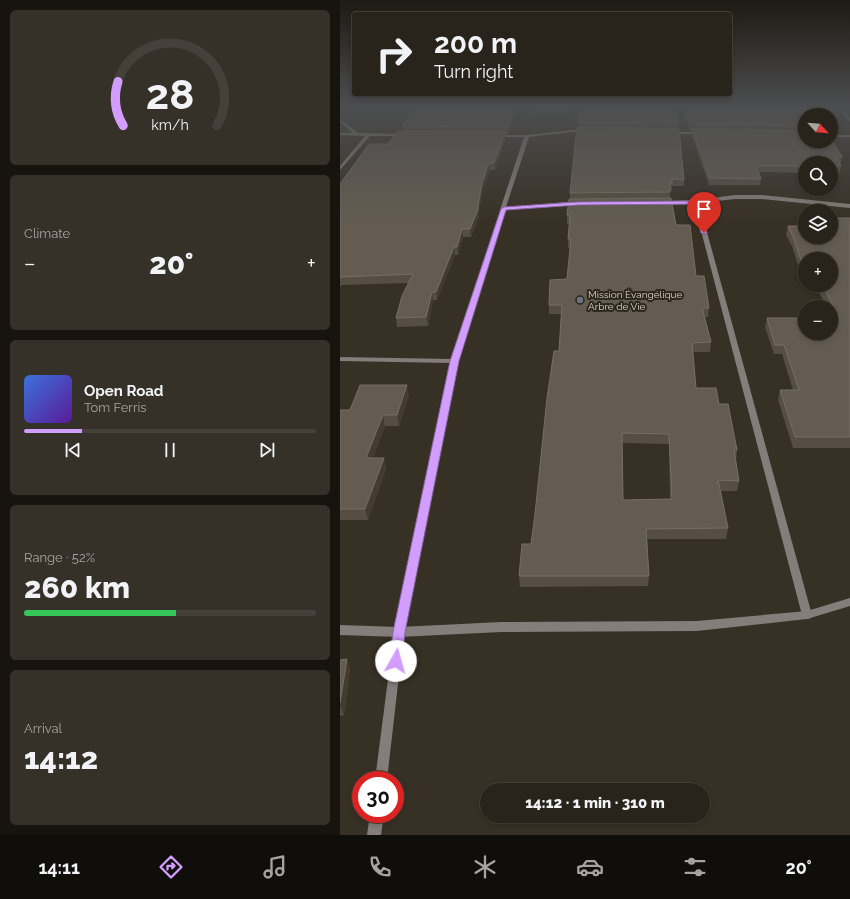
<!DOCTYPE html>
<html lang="en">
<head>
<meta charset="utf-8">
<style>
	body { margin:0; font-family:Raleway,sans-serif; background:#353028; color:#f1f3f6; height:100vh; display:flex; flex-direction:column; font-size:15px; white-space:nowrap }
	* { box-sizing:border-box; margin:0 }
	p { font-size:13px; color:#a5a4a3 }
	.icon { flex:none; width:22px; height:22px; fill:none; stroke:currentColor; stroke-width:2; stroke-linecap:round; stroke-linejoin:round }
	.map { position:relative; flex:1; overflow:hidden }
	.side { display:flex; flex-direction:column; gap:10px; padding:10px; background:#17140f; width:340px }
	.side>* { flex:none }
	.hud { position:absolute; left:12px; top:12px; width:380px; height:84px; border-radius:4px; box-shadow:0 2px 6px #0003,0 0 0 1px #45413a; background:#29241b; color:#f1f3f6; overflow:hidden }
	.needle { width:26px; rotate:116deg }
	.buttons { position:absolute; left:458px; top:108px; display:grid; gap:8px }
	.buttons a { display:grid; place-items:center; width:40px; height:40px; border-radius:50%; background:#29241b; box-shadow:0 2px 6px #0003,0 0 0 1px #45413a; font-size:20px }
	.speed { position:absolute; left:12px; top:771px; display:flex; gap:8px; font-size:20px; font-weight:700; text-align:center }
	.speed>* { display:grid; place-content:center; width:52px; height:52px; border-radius:50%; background:#29241b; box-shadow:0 2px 6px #0003,0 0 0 1px #45413a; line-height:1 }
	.speed .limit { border:6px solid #d22; background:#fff; color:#111 }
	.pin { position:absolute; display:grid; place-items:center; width:34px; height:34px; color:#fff; margin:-41px -17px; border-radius:50% 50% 50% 0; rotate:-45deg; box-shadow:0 0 4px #0007 }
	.pin .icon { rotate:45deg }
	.me { position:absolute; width:44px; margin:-22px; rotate:7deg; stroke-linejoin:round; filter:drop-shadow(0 0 3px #0008) }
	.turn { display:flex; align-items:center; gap:14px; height:84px; padding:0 16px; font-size:18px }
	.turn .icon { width:52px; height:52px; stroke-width:2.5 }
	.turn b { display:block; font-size:28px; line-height:34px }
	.big { font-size:30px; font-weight:800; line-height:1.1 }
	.side .widget { flex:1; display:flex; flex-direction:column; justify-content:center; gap:6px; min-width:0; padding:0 14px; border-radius:6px; background:#353028 }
	.side .dial { align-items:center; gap:0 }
	.dial svg { height:104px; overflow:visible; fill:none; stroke:#45413a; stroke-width:7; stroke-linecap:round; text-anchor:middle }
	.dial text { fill:#f1f3f6; stroke:none }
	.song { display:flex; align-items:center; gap:12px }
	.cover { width:48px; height:48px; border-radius:6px; background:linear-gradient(135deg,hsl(220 70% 55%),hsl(270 70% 35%)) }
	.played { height:4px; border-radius:2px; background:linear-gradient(90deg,#d29dfd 20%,#45413a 20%) }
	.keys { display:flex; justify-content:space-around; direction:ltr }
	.heat { display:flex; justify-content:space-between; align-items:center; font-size:22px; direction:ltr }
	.charge { height:6px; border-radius:3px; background:linear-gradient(90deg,#34c759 52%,#45413a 0) }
	.trip { position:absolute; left:140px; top:783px; width:230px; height:40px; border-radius:20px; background:#29241b; box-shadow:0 2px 6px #0003,0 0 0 1px #45413a; font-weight:800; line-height:40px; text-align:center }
	.dock { display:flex; height:64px; justify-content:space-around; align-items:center; background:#100e0b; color:#a5a4a3 }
	.dock .icon { width:28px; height:28px }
	.dock .active { color:#d29dfd }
	.dock b { font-size:18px; color:#f1f3f6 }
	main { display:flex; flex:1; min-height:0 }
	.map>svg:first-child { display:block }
</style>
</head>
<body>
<main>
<section class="side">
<div class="widget dial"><svg viewBox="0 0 100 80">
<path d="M14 69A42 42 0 1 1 86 69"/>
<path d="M14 69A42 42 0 0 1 10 35" stroke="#d29dfd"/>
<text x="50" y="56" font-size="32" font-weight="700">28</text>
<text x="50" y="72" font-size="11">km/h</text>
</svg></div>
<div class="widget"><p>Climate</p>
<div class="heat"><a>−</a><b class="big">20°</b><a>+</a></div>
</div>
<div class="widget">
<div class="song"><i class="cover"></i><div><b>Open Road</b><p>Tom Ferris</p></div></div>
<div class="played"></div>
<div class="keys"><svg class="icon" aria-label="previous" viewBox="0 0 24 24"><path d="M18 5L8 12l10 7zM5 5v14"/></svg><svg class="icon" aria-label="pause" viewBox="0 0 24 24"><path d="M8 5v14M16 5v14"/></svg><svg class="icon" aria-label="next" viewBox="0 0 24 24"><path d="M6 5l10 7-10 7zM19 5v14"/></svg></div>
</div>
<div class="widget"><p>Range · 52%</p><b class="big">260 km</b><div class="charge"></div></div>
<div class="widget"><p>Arrival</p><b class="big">14:12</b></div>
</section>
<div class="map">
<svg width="510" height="835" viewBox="0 0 510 835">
	<rect width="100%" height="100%" fill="#373024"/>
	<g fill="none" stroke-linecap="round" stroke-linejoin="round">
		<!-- minor -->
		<g fill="#847d79" fill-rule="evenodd">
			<polygon points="497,106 501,106 510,118 510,122"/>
			<polygon points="0,119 18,133 67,134 69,135 67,136 30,136 0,170 0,166 25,136 0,135 0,133 13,133 0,122"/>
			<polygon points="233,130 246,130 248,131 246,132 233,132 189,137 166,207 238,201 241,203 238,205 165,210 118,361 64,632 47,780 35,780 54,632 110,363 0,361 0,357 111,359 184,137 156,137 154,136 156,135 187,135"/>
			<polygon points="330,132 362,132 364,133 362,134 329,134 328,133"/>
			<rect x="491" y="135" width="19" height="2"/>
			<polygon points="395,195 422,195 510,204 510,208 422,199 395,199 359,203 472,615 471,618 467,619 463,618 462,615 354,204 322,205 319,203 322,201 356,200"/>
			<polygon points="30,814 44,814 41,835 27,835"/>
		</g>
		<!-- tertiary -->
		<polygon fill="#847d79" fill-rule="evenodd" points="510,598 510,606 467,619 357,631 161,632 59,637 0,635 0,625 59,627 161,622 357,621 467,611"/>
	</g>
	<!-- wall -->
	<g fill="#564e42" fill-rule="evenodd">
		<polygon points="77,106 179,106 168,133 166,133 166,138 155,170 150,170 142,191 138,220 131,237 123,237 118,255 115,255 97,300 93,300 88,326 57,327 56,318 68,283 1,285 0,288 0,184 63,131 62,126"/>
		<polygon points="192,106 228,106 226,115 191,115 191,110"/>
		<polygon points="341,106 467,106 465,115 465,141 502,157 501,163 500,163 501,166 500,173 491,173 491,163 465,163 465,173 419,172 421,179 420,185 369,185 352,136 352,131 350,131"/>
		<path d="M238,123l100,1v5l6,51v6h-12v5h-2v7l6,27 33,83 -1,9h-3l6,25 -1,10h-17l3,36 23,16 18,46 -1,10 3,21 -2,10h-16l7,37 -2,11h-79l2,37 -1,10 -128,1 -1,-11 12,-32 28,-193 2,-37h-12v-9l18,-26 3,-31h-2v-9l2,-16 -3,1v-9l3,-16v-6l8,-66zM282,443l47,1 1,55 -47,1z"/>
		<polygon points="491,218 510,218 510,448 453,448 438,400 440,390 453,390 442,354 434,354 425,327 427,318 492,318 491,316 491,307 487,307 475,285 491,285 465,259 465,284 464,284 452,246 446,235 448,226 491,237"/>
		<polygon points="69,395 59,426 45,426 33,458 44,458 46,469 28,520 0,520 0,410 10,410"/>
		<polygon points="0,660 10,669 4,715 0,716"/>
	</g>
	<!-- shaded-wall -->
	<g fill="#443c30">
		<polygon points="176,106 179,106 168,133 168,127"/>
		<polygon points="227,106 228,106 226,115 226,111"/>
		<polygon points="166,132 166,138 155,170 154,163"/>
		<polygon points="149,163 150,170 142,191 138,220 131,237 130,229 142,183"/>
		<polygon points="122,229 123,237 118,255 117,247"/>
		<polygon points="114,247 115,255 97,300 96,292"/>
		<polygon points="92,292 93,300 88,326 86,317"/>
		<polygon points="67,385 69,395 59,426 57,415"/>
		<polygon points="43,415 45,426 29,469 26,458"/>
		<polygon points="44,458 46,469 28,520 25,509"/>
		<polygon points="7,659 10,669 4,715 0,706 0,703"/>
	</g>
	<!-- building -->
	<g fill="#645c51" stroke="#766f64" fill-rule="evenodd">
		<polygon points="77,106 176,106 168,127 62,126"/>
		<polygon points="192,106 227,106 226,111 191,110"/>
		<polygon points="240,106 336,106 338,124 238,123"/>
		<polygon points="344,106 467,106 472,115 465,115 465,126 350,124"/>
		<polygon points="237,127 339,129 344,180 332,179 332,184 329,184 330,192 230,193"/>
		<polygon points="352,129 465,131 465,141 491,141 491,138 502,157 496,157 501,166 491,166 491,163 465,163 465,166 416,166 421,179 370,178"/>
		<polygon points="58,131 166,132 154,163 149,163 142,183 137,212 130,229 122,229 117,247 114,247 96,292 92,292 86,317 56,318 62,296 73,274 0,277 0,184 29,144 48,144"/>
		<path d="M331,198l5,27h14l6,51h8l5,32h-7l9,34 -19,1 4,45h20l3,16h9l9,46h-3l5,31 -21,-1 10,48 -82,1 3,47h-130l3,-32h9l4,-30 12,-116 7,-47h5l3,-46h-13l1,-25 17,-1 4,-40h-3l2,-24h-3l2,-16zM282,433l47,1 3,65 -49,1z"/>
		<polygon points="491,218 510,218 510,437 455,437 440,390 459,390 444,345 435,345 427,318 465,318 465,333 491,333 491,318 500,318 482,285 491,285 491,259 465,259 465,272 453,237 448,226 465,226 465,237 491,237 491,223 492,223"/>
		<polygon points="20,385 67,385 57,415 43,415 26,458 44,458 25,509 0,509 0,410 10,410"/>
		<polygon points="7,659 0,703 0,660"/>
	</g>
	<!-- sky -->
	<linearGradient id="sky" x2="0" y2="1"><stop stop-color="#1e1a14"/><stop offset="0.48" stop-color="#4d4e50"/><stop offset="1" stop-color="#4d4e50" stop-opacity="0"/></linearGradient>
	<rect width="510" height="223" fill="url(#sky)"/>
	<!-- route -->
	<polygon fill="#d29dfd" stroke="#8866a4" points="356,201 359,202 367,233 366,234 361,233 353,204 238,205 166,210 119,361 65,632 62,661 60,665 56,667 51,665 49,661 53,632 110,361 161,209 164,207 238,202"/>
	<!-- markers -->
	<circle fill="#6b7280" stroke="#2d261a" stroke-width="1.5" cx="240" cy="300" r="4"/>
	<g text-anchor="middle" stroke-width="4" stroke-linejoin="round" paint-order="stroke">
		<!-- poi labels -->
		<g font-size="10" fill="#d8d4cc" stroke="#2d261a" text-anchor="start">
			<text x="248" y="298">Mission Évangélique<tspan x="248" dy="12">Arbre de Vie</tspan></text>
		</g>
	</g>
</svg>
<div class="buttons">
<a><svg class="needle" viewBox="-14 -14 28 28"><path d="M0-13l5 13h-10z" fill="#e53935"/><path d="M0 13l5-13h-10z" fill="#a5a4a3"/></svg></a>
<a><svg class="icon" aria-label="search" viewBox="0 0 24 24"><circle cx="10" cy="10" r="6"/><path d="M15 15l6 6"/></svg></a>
<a><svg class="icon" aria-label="layers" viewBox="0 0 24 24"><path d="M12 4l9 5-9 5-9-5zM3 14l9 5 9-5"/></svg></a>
<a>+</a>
<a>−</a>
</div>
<div class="speed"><div class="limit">30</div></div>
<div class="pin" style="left:364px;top:233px;background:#d93025"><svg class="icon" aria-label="arrive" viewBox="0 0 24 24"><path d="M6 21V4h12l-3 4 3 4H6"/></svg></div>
<svg class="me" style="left:56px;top:661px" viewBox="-20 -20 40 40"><circle r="19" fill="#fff"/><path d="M0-13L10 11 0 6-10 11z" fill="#d29dfd"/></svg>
<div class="trip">14:12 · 1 min · 310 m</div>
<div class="hud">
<div class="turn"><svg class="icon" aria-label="right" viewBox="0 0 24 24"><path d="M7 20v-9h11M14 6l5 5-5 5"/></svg><div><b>200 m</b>Turn right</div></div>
</div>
</div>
</main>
<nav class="dock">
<b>14:11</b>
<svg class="icon active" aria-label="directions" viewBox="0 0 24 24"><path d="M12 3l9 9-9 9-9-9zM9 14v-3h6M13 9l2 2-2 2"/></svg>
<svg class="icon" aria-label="music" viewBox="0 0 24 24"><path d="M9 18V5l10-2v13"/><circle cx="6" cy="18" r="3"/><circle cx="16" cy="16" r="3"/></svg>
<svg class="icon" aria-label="phone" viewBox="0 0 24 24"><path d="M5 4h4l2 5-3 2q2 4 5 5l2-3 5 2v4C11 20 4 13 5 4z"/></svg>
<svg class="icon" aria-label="climate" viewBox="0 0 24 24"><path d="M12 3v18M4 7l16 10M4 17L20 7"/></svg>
<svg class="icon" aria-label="car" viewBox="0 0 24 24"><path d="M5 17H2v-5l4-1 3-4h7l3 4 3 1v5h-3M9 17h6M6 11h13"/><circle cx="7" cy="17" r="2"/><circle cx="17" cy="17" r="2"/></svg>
<svg class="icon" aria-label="filters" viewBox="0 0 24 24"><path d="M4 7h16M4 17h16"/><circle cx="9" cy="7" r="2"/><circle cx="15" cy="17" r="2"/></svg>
<b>20°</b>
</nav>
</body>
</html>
